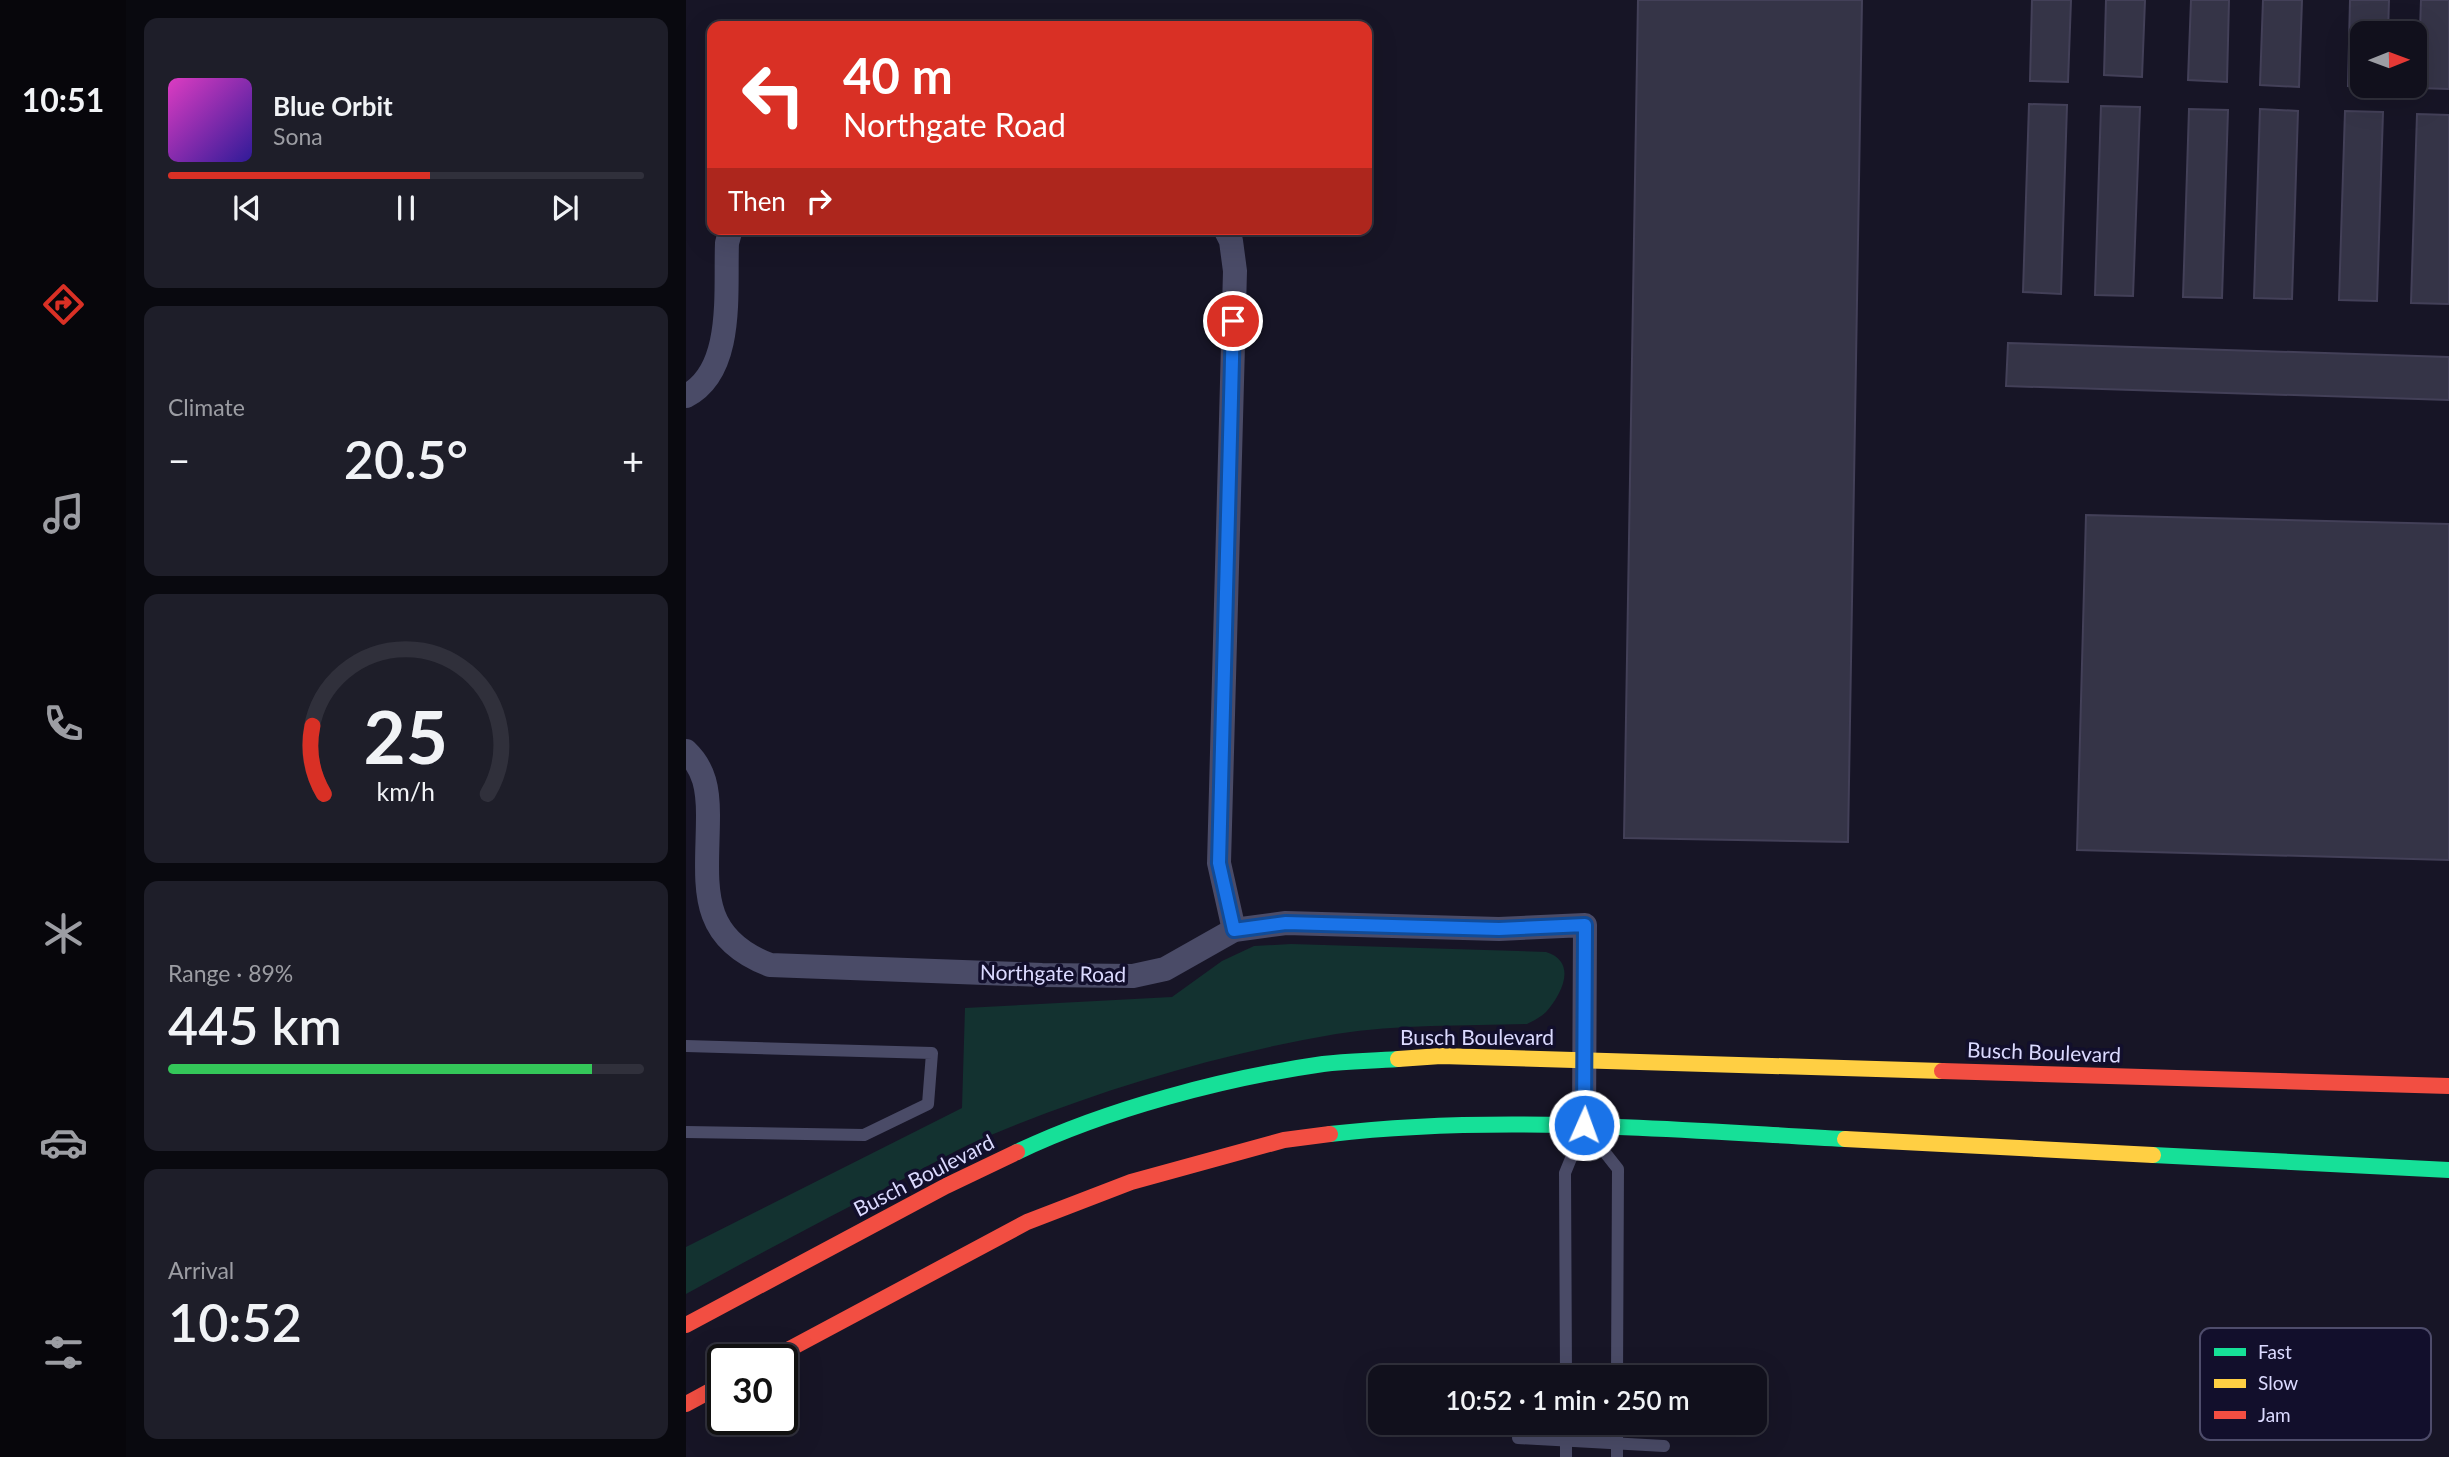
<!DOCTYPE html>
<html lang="en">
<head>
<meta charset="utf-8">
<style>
	body { margin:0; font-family:Lato,sans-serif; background:#1e1e29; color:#f1f3f6; height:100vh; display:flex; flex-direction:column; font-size:26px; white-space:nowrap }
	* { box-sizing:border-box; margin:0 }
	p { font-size:23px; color:#9c9da3 }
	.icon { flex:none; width:38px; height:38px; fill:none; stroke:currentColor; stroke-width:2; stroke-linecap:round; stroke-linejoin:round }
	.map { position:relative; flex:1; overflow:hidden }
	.drawer { display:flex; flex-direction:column; gap:18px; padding:18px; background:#09090f; width:560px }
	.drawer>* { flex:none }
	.banner { position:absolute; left:21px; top:21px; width:665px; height:214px; border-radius:14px; box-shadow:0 7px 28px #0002,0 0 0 2px #30303b; background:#d93025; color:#fff; overflow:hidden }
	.needle { width:46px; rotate:89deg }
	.fabs { position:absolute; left:1664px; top:21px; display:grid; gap:14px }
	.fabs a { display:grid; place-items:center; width:77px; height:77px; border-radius:14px; background:#11101c; box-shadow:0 7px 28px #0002,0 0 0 2px #30303b; font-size:35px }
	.speed { position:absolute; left:21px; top:1344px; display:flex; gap:14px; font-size:35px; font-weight:700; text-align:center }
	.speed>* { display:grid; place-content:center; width:91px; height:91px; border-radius:50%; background:#11101c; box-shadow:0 7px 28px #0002,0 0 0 2px #30303b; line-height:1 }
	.speed .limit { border:4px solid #111; border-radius:10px; background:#fff; color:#111 }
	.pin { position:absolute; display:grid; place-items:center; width:60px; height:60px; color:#fff; margin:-30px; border:4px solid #fff; border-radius:50%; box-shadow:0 2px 7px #0007 }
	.me { position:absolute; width:77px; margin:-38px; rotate:2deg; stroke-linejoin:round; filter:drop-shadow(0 0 5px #0008) }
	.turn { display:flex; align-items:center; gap:24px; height:147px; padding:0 21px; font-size:32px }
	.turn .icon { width:91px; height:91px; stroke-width:2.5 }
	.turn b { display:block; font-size:49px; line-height:60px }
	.then { display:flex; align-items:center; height:66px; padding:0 21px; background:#0003; gap:14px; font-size:26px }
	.big { font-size:52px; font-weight:600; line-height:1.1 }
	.drawer .card { flex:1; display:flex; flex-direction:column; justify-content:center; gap:10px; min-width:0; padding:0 24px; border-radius:14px; background:#1e1e29 }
	.drawer .dial { align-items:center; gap:0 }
	.dial svg { height:182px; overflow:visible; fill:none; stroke:#30303b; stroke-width:7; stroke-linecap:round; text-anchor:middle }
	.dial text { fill:#f1f3f6; stroke:none }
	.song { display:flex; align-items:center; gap:21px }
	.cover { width:84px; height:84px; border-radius:10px; background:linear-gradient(135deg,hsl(310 70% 55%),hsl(250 70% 35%)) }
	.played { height:7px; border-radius:4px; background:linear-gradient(90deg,#d93025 55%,#30303b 55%) }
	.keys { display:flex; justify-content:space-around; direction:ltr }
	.heat { display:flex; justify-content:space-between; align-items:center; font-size:38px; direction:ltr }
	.charge { height:10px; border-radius:5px; background:linear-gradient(90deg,#34c759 89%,#30303b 0) }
	.trip { position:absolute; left:682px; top:1365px; width:399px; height:70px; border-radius:14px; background:#11101c; box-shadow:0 7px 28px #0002,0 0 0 2px #30303b; font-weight:600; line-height:70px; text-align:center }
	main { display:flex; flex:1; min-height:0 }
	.menu { display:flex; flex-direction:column; width:126px; justify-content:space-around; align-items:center; background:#07060b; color:#9c9da3 }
	.menu .icon { width:49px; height:49px }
	.menu .current { color:#d93025 }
	.menu b { font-size:32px; color:#f1f3f6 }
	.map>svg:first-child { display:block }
</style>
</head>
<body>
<main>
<nav class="menu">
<b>10:51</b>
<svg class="icon current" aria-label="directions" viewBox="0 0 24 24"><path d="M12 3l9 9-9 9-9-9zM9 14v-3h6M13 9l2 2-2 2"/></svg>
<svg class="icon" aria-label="music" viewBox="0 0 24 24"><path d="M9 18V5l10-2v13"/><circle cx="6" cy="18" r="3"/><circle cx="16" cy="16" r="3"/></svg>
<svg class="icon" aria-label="phone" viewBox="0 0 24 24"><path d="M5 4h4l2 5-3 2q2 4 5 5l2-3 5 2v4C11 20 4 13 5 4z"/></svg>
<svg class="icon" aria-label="climate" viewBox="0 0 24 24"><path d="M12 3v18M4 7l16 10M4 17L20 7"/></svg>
<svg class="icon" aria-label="car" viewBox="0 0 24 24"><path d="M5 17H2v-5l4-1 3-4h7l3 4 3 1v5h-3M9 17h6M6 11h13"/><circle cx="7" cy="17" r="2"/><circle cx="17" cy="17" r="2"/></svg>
<svg class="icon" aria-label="filters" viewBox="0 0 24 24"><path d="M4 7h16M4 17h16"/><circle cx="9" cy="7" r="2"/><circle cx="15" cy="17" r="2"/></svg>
</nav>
<section class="drawer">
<div class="card">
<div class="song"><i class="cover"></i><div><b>Blue Orbit</b><p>Sona</p></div></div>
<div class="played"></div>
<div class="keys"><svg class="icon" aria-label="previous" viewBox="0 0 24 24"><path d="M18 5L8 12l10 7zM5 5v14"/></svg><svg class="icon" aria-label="pause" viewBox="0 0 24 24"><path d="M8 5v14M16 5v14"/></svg><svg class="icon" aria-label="next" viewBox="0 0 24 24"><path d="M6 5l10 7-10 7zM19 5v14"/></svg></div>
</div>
<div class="card"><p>Climate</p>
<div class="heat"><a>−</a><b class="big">20.5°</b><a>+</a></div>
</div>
<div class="card dial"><svg viewBox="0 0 100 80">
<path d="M14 69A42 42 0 1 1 86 69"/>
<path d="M14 69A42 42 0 0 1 9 39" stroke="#d93025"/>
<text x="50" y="56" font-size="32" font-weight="700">25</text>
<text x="50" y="72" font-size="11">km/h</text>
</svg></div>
<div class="card"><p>Range · 89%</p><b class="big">445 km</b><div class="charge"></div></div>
<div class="card"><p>Arrival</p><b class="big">10:52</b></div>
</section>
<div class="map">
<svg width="1763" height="1457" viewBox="0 0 1763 1457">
	<rect width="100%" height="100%" fill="#171526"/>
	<!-- green -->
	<path fill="#133230" d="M605,944l255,8c32,10 16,42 0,60 -5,5 -13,9 -19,12 -63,2 -128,0 -191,10 -117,20 -235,55 -345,101 -31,12 -60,30 -90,45 -72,37 -144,75 -215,114v-47l276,-139 3,-100 207,-11 50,-36 32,-15z"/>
	<!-- building -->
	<g fill="#353447" stroke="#434058" stroke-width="2">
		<polygon points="952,0 1176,0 1162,842 938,838"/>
		<polygon points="1346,0 1385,0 1382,82 1344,81"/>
		<polygon points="1420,0 1459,0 1456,77 1418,75"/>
		<polygon points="1505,0 1543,0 1541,82 1502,80"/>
		<polygon points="1577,0 1616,0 1613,87 1574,85"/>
		<polygon points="1664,0 1703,0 1702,33 1676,33 1676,86 1700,87 1662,86"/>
		<polygon points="1735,0 1763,0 1763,89 1732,88"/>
		<polygon points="1343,104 1381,105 1375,294 1337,292"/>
		<polygon points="1415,106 1454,107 1447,296 1409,295"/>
		<polygon points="1503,109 1542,110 1536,298 1497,297"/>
		<polygon points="1574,109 1612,111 1606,299 1568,298"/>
		<polygon points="1659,111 1697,112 1691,301 1653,300"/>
		<polygon points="1731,114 1763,115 1763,304 1725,303"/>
		<polygon points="1322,343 1763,357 1763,400 1320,386"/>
		<polygon points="1400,515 1763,524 1763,860 1391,850"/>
	</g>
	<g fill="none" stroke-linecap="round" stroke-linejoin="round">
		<!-- lane -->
		<g stroke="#4a4b67" stroke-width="12">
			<polyline points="0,1046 246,1053 242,1104 178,1135 0,1132"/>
			<polyline points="902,1131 932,1169 931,1377"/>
			<polyline points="880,1377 879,1173 897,1129"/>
			<polyline points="832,1438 978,1446"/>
			<polyline points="880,1457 880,1423"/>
			<polyline points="931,1457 931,1423"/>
		</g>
		<!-- street -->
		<g stroke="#4a4b67" stroke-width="24">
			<polyline points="539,229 545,241 549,271 533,863 548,930"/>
			<path d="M0,396c49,-25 39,-105 41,-153l4,-14"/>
			<path d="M0,751c19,18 22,39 22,64 0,67 -14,121 62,150l272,10 91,1 32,-7 69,-39 52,-7 213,6 86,-4 -1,200"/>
		</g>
		<!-- fast -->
		<g stroke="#16e098" stroke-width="16">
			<path d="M644,1134c169,-20 346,-4 515,5"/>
			<path d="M331,1152c90,-43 208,-74 306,-88 25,-3 50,-3 75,-5"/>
			<polyline points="1467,1155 1763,1170"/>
		</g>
		<!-- slow -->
		<g stroke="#ffcf43" stroke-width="16">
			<polyline points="712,1059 755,1056 1256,1071"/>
			<polyline points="1159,1139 1467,1155"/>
		</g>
		<!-- jam -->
		<g stroke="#f24e42" stroke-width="16">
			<polyline points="1256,1071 1763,1086"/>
			<polyline points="0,1325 260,1186 331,1152"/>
			<polyline points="83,1360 341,1222 445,1182 598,1140 644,1134"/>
			<polyline points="0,1404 37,1384"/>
		</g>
	</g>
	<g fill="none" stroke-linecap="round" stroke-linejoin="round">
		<defs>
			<polyline id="route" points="547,321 533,863 548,930 600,923 813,929 899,925 898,1125"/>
		</defs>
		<!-- route casing -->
		<use href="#route" stroke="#114b97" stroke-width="18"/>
		<!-- route -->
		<use href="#route" stroke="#1a73e8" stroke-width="12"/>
	</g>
	<g text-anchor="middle" stroke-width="7" stroke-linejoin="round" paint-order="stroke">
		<!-- street labels -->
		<g font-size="21" fill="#dbdaff" stroke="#120f2c">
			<text transform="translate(367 974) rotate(1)" y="7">Northgate Road</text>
			<text x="791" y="1045">Busch Boulevard</text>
			<text transform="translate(1358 1053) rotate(2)" y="7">Busch Boulevard</text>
			<text transform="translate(238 1176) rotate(-27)" y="7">Busch Boulevard</text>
		</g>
	</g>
	<!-- legend -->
	<rect x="1514" y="1328" width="231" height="112" rx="10" fill="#120f2c" stroke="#4e4c6b" stroke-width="2"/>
	<rect x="1528" y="1348" width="32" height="8" fill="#16e098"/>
	<rect x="1528" y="1379" width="32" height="9" fill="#ffcf43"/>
	<rect x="1528" y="1411" width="32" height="8" fill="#f24e42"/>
	<g font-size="19" fill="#dbdaff">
		<text x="1572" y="1359">Fast</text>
		<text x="1572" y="1390">Slow</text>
		<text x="1572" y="1422">Jam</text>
	</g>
</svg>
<div class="fabs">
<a><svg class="needle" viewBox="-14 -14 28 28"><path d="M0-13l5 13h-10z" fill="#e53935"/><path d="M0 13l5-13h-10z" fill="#9c9da3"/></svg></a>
</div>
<div class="speed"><div class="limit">30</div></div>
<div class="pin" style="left:547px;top:321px;background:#d93025"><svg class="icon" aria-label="arrive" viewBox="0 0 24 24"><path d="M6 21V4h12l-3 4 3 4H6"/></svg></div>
<svg class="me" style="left:898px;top:1125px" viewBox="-20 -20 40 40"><circle r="17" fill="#1a73e8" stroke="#fff" stroke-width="3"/><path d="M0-11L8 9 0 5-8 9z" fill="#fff"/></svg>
<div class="trip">10:52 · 1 min · 250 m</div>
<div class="banner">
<div class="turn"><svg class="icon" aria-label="left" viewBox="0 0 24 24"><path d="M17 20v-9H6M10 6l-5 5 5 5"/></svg><div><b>40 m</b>Northgate Road</div></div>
<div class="then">Then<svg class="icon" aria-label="right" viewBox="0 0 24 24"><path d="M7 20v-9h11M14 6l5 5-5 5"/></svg></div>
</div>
</div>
</main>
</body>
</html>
